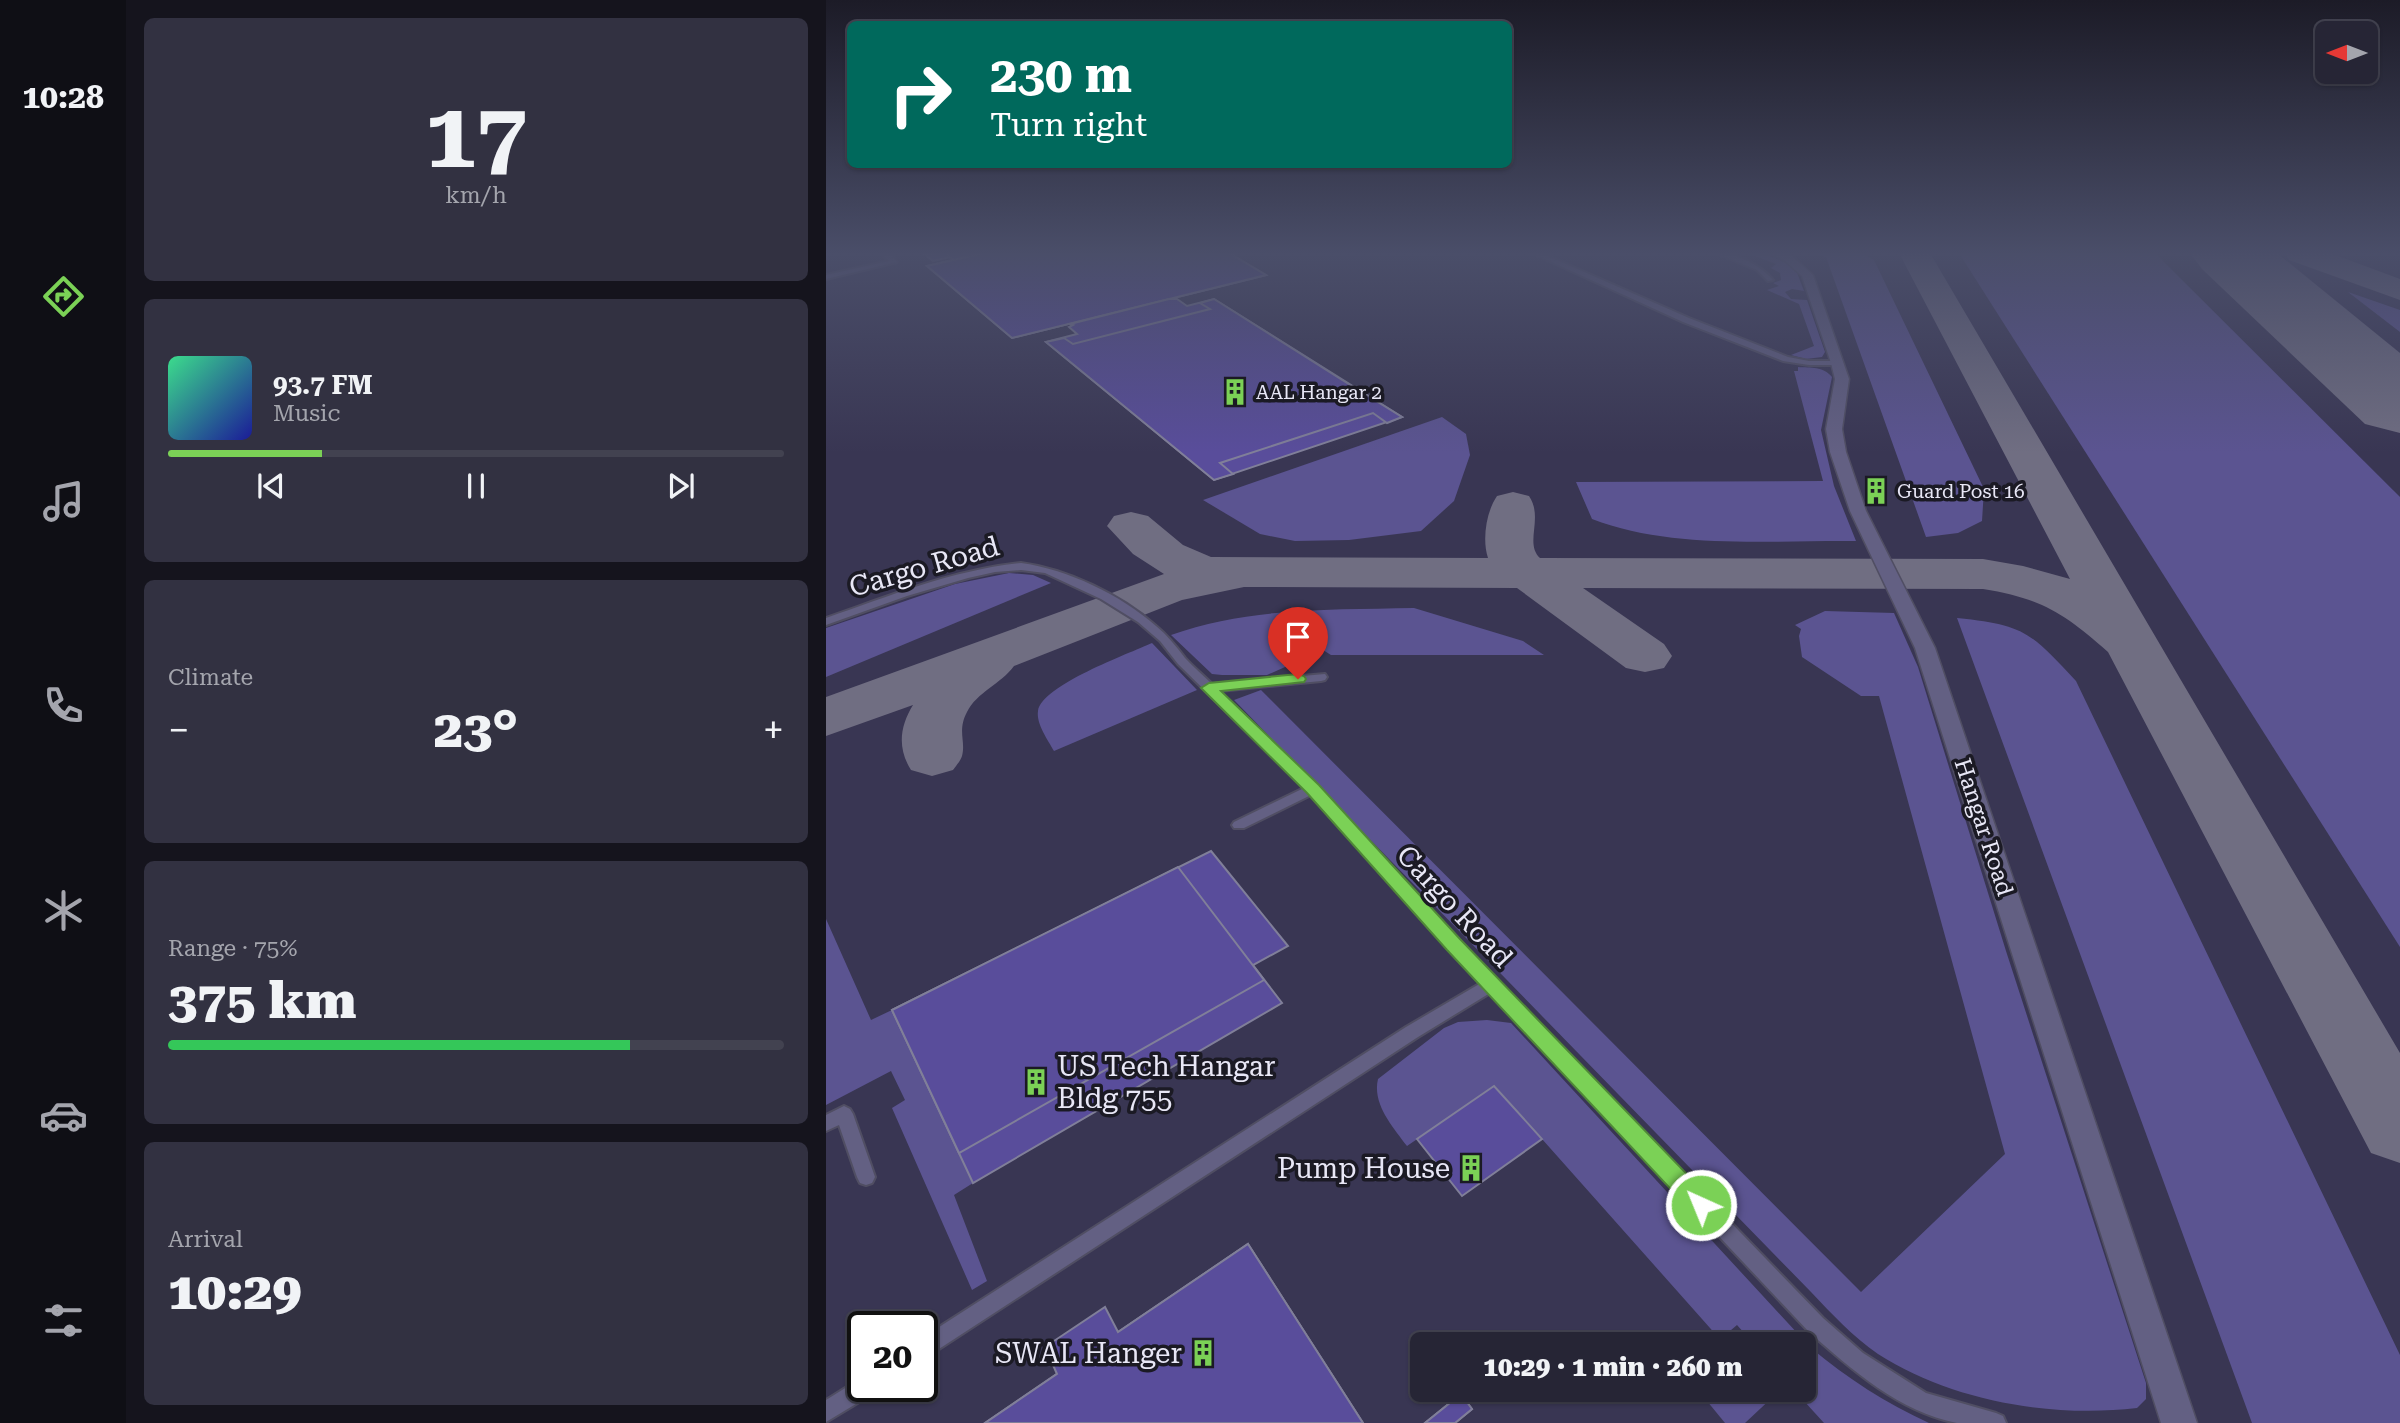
<!DOCTYPE html>
<html lang="en">
<head>
<meta charset="utf-8">
<style>
	body { margin:0; font-family:"Roboto Serif",serif; background:#323141; color:#f1f3f6; height:100vh; display:flex; flex-direction:column; font-size:26px; white-space:nowrap }
	* { box-sizing:border-box; margin:0 }
	p { font-size:23px; color:#a4a5ad }
	.icon { flex:none; width:38px; height:38px; fill:none; stroke:currentColor; stroke-width:2; stroke-linecap:round; stroke-linejoin:round }
	.map { position:relative; flex:1; overflow:hidden }
	.details { display:flex; flex-direction:column; gap:18px; padding:18px; background:#15141d; width:700px }
	.details>* { flex:none }
	.top-card { position:absolute; left:21px; top:21px; width:665px; height:147px; border-radius:10px; box-shadow:0 2px 5px #0004,0 0 0 2px #424250; background:#00695c; color:#fff; overflow:hidden }
	.needle { width:46px; rotate:270deg }
	.buttons { position:absolute; left:1489px; top:21px; display:grid; gap:14px }
	.buttons a { display:grid; place-items:center; width:63px; height:63px; border-radius:10px; background:#262535; box-shadow:0 2px 5px #0004,0 0 0 2px #424250; font-size:35px }
	.speed { position:absolute; left:21px; top:1311px; display:flex; gap:14px; font-size:35px; font-weight:700; text-align:center }
	.speed>* { display:grid; place-content:center; width:91px; height:91px; border-radius:50%; background:#262535; box-shadow:0 2px 5px #0004,0 0 0 2px #424250; line-height:1 }
	.speed .limit { border:4px solid #111; border-radius:10px; background:#fff; color:#111 }
	.pin { position:absolute; display:grid; place-items:center; width:60px; height:60px; color:#fff; margin:-72px -30px; border-radius:50% 50% 50% 0; rotate:-45deg; box-shadow:0 0 7px #0007 }
	.pin .icon { rotate:45deg }
	.me { position:absolute; width:77px; margin:-38px; rotate:316deg; stroke-linejoin:round; filter:drop-shadow(0 0 5px #0008) }
	.turn { display:flex; align-items:center; gap:24px; height:147px; padding:0 28px; font-size:32px }
	.turn .icon { width:91px; height:91px; stroke-width:2.5 }
	.turn b { display:block; font-size:49px; line-height:60px }
	.big { font-size:52px; font-weight:800; line-height:1.1 }
	.details .widget { flex:1; display:flex; flex-direction:column; justify-content:center; gap:10px; min-width:0; padding:0 24px; border-radius:10px; background:#323141 }
	.details .dial { align-items:center; gap:0 }
	.dial b { font-size:91px; line-height:1 }
	.song { display:flex; align-items:center; gap:21px }
	.cover { width:84px; height:84px; border-radius:10px; background:linear-gradient(135deg,hsl(150 70% 55%),hsl(240 70% 35%)) }
	.played { height:7px; border-radius:4px; background:linear-gradient(90deg,#7bd156 25%,#424250 25%) }
	.keys { display:flex; justify-content:space-around; direction:ltr }
	.heat { display:flex; justify-content:space-between; align-items:center; font-size:38px; direction:ltr }
	.charge { height:10px; border-radius:5px; background:linear-gradient(90deg,#34c759 75%,#424250 0) }
	.trip { position:absolute; left:584px; top:1332px; width:406px; height:70px; border-radius:10px; background:#262535; box-shadow:0 2px 5px #0004,0 0 0 2px #424250; font-weight:800; line-height:70px; text-align:center }
	main { display:flex; flex:1; min-height:0 }
	.tabs { display:flex; flex-direction:column; width:126px; justify-content:space-around; align-items:center; background:#0f0f15; color:#a4a5ad }
	.tabs .icon { width:49px; height:49px }
	.tabs .active { color:#7bd156 }
	.tabs b { font-size:32px; color:#f1f3f6 }
	.map>svg:first-child { display:block }
</style>
</head>
<body>
<main>
<nav class="tabs">
<b>10:28</b>
<svg class="icon active" aria-label="directions" viewBox="0 0 24 24"><path d="M12 3l9 9-9 9-9-9zM9 14v-3h6M13 9l2 2-2 2"/></svg>
<svg class="icon" aria-label="music" viewBox="0 0 24 24"><path d="M9 18V5l10-2v13"/><circle cx="6" cy="18" r="3"/><circle cx="16" cy="16" r="3"/></svg>
<svg class="icon" aria-label="phone" viewBox="0 0 24 24"><path d="M5 4h4l2 5-3 2q2 4 5 5l2-3 5 2v4C11 20 4 13 5 4z"/></svg>
<svg class="icon" aria-label="climate" viewBox="0 0 24 24"><path d="M12 3v18M4 7l16 10M4 17L20 7"/></svg>
<svg class="icon" aria-label="car" viewBox="0 0 24 24"><path d="M5 17H2v-5l4-1 3-4h7l3 4 3 1v5h-3M9 17h6M6 11h13"/><circle cx="7" cy="17" r="2"/><circle cx="17" cy="17" r="2"/></svg>
<svg class="icon" aria-label="filters" viewBox="0 0 24 24"><path d="M4 7h16M4 17h16"/><circle cx="9" cy="7" r="2"/><circle cx="15" cy="17" r="2"/></svg>
</nav>
<section class="details">
<div class="widget dial"><b>17</b><p>km/h</p></div>
<div class="widget">
<div class="song"><i class="cover"></i><div><b>93.7 FM</b><p>Music</p></div></div>
<div class="played"></div>
<div class="keys"><svg class="icon" aria-label="previous" viewBox="0 0 24 24"><path d="M18 5L8 12l10 7zM5 5v14"/></svg><svg class="icon" aria-label="pause" viewBox="0 0 24 24"><path d="M8 5v14M16 5v14"/></svg><svg class="icon" aria-label="next" viewBox="0 0 24 24"><path d="M6 5l10 7-10 7zM19 5v14"/></svg></div>
</div>
<div class="widget"><p>Climate</p>
<div class="heat"><a>−</a><b class="big">23°</b><a>+</a></div>
</div>
<div class="widget"><p>Range · 75%</p><b class="big">375 km</b><div class="charge"></div></div>
<div class="widget"><p>Arrival</p><b class="big">10:29</b></div>
</section>
<div class="map">
<svg width="1574" height="1423" viewBox="0 0 1574 1423">
	<rect width="100%" height="100%" fill="#333147"/>
	<!-- built -->
	<path fill="#393653" fill-rule="evenodd" d="M0,253h1574v1170h-1574zM37,1326h59v60h-59zM597,1344h381v46h-381z"/>
	<!-- green -->
	<g fill="#5b5491">
		<path d="M921,253c18,0 35,6 49,17l8,21 -12,-2 -7,3 6,7 16,1 18,52 -3,5 -16,2 -15,-4 23,-9 -15,-42 -32,-14 12,-4 -6,-3 8,-3 -1,-7 -9,-5 5,-4z"/>
		<polygon points="986,253 1036,253 1048,260 1158,489 1156,521 1132,533 1100,537 1000,257"/>
		<polygon points="1133,253 1329,253 1574,497 1574,947"/>
		<polygon points="1522,292 1574,310 1574,333 1574,332"/>
		<path d="M972,367c13,1 25,-1 34,10l-11,53 13,56 22,55c-85,-1 -184,9 -264,-22l-16,-37 247,-1 -29,-110h4z"/>
		<polygon points="616,417 640,434 644,455 628,501 595,531 523,540 469,541 434,534 377,500"/>
		<polygon points="183,573 207,575 225,583 0,677 0,628 129,584"/>
		<path d="M588,608l109,33 21,14h-213l-8,-5 -56,25h-45l-10,-1 -41,-39c77,-28 162,-25 243,-27z"/>
		<path d="M999,611l69,2 24,54 88,284 140,432v16l-9,9c-86,10 -186,-7 -259,-54 -25,-17 -47,-41 -67,-62l-577,-592 27,-10 5,5 595,597 144,-138 -126,-458h-18l-59,-39 -3,-21 2,-7 -6,-4z"/>
		<path d="M1131,618c68,7 73,14 119,63l324,674v68h-148z"/>
		<path d="M326,643l45,47 -143,61c-6,-11 -18,-27 -16,-40 4,-26 90,-57 114,-68z"/>
		<polygon points="0,919 45,1020 66,1010 147,1183 128,1195 161,1281 146,1290 66,1108 79,1100 65,1071 0,1105"/>
		<path d="M661,1020l24,3 300,325c37,31 75,55 118,75h-105l-30,-33h10v-46h-50l-17,-19 -13,11 7,8h-18l5,-7 -223,-251 -88,60c-14,-19 -35,-42 -29,-67l66,-51 14,-6z"/>
		<polygon points="872,1390 946,1390 950,1394 919,1423 899,1423"/>
	</g>
	<g fill="none" stroke-linecap="round" stroke-linejoin="round">
		<!-- taxiway -->
		<g fill="#706e82" fill-rule="evenodd">
			<path d="M1073,253h31l470,800v110l-29,-10 -263,-501c-43,-38 -67,-54 -125,-63l-400,-1 81,56 8,12 -8,12 -19,4 -19,-4 -109,-80 -273,-1 -62,13 -168,66c-13,18 -37,26 -47,46 -10,19 -1,29 -5,44 -1,4 -6,10 -9,14l-21,6 -21,-6c-14,-22 -11,-44 2,-65l-87,31v-39l338,-123 -31,-20 -26,-28 7,-10 17,-4 17,4 35,29 28,12 277,1c-6,-18 -2,-46 9,-62l16,-4 16,4c15,22 -5,47 11,62l443,1 40,7 47,13z"/>
			<polygon points="1459,253 1504,253 1574,279 1574,300 1463,260"/>
			<polygon points="1498,325 1511,328 1574,372 1574,402 1560,398 1485,344 1480,336 1485,328"/>
		</g>
		<!-- runway -->
		<polygon fill="#706e82" fill-rule="evenodd" points="1364,253 1451,253 1574,353 1574,433 1539,424 1376,269"/>
	</g>
	<!-- building -->
	<g fill="#594d9b" stroke="#807f99" stroke-width="2">
		<polygon points="120,253 125,257 107,261 98,254"/>
		<polygon points="120,253 403,253 440,275 186,338 101,266 127,260"/>
		<polygon points="158,253 403,253 440,275 186,338 101,266"/>
		<polygon points="343,299 351,299 361,306 388,299 576,417 388,480 220,342 251,334 243,327 247,325 244,324"/>
		<polygon points="388,299 513,378 576,417 561,423 547,413 394,463 407,474 388,480 220,342 238,338 247,344 384,309 374,303"/>
		<polygon points="385,851 462,946 427,965 456,1003 147,1183 66,1010"/>
		<polygon points="352,867 438,980 133,1153 66,1010"/>
		<polygon points="668,1086 716,1139 636,1196 591,1139"/>
		<polygon points="422,1244 537,1423 159,1423 292,1332"/>
		<polygon points="422,1244 537,1423 159,1423 231,1374 219,1347 279,1307 292,1332"/>
		<polygon points="635,1394 646,1409 629,1423 599,1423"/>
		<polygon points="635,1394 646,1409 629,1423 599,1423"/>
	</g>
	<g fill="none" stroke-linecap="round" stroke-linejoin="round">
		<defs>
			<g id="lane">
				<polygon points="56,253 63,253 71,262 0,279 0,275 63,261"/>
				<polygon points="706,253 715,253 863,318 962,357 983,361 1012,361 1016,363 1012,365 983,365 957,361 857,322"/>
				<path d="M890,253c21,0 44,12 57,27l-5,1 -11,-11z"/>
				<path d="M195,563c46,6 100,32 135,63 11,9 20,20 29,32 8,9 18,17 27,26l113,-10 2,3 -2,3 -4,1 -102,10 99,95 141,155 364,377 40,35 63,40 70,20 7,3 3,7c-15,0 -33,0 -49,0 -57,-11 -105,-53 -148,-91l-319,-339 -72,44 -496,323v-22l484,-311 75,-44 -170,-188 -67,33h-10l-2,-3 2,-3 70,-34 -126,-124 -18,-23 -22,-19 -37,-23 -56,-26 -24,-3 -26,2 -27,6 -61,18 -81,29v-7c64,-22 127,-48 195,-55z"/>
				<polygon points="18,1106 24,1109 27,1114 49,1177 46,1183 40,1185 34,1183 31,1177 13,1125 0,1131 0,1115"/>
				<polygon points="37,1377 37,1386 51,1386 48,1393 0,1422 0,1400"/>
			</g>
			<polygon id="street" points="944,253 959,253 967,257 987,275 1023,379 1016,429 1020,452 1040,511 1109,648 1371,1423 1335,1423 1089,648 1024,511 1004,452 1000,429 1009,379 1005,363 976,276 959,261"/>
		</defs>
		<!-- lane casing -->
		<use href="#lane" stroke="#504e63" stroke-width="4"/>
		<!-- street casing -->
		<use href="#street" stroke="#504e63" stroke-width="3"/>
		<!-- lane -->
		<use href="#lane" fill="#636083" fill-rule="evenodd"/>
		<!-- street -->
		<use href="#street" fill="#636083" fill-rule="evenodd"/>
	</g>
	<!-- sky -->
	<linearGradient id="sky" x2="0" y2="1"><stop stop-color="#1c1b27"/><stop offset="0.56" stop-color="#4a4e69"/><stop offset="1" stop-color="#4a4e69" stop-opacity="0"/></linearGradient>
	<rect width="1574" height="453" fill="url(#sky)"/>
	<!-- route -->
	<polygon fill="#7bd156" stroke="#508838" stroke-width="2" points="472,674 478,676 480,679 478,682 395,691 493,785 634,939 883,1197 887,1205 883,1213 875,1216 867,1213 621,950 481,793 375,688 383,683"/>
	<!-- icons -->
	<defs>
		<symbol id="building-bare" viewBox="-9 -9 18 18"><path d="M-4-6H4V6H1V3H-1V6H-4ZM-2.5-4.3h1.7v1.8h-1.7ZM.8-4.3h1.7v1.8H.8ZM-2.5-1h1.7V.8h-1.7ZM.8-1h1.7V.8H.8Z" fill="#7bd156" stroke="#1b1a24" stroke-width="2.5" paint-order="stroke"/></symbol>
	</defs>
	<g fill-rule="evenodd">
		<use href="#building-bare" x="390" y="373" width="38" height="38"/>
		<use href="#building-bare" x="1031" y="472" width="38" height="38"/>
		<use href="#building-bare" x="191" y="1063" width="38" height="38"/>
		<use href="#building-bare" x="626" y="1149" width="38" height="38"/>
		<use href="#building-bare" x="358" y="1334" width="38" height="38"/>
	</g>
	<g text-anchor="middle" stroke-width="7" stroke-linejoin="round" paint-order="stroke">
		<!-- far-poi labels -->
		<g font-size="19" fill="#e8e7f6" stroke="#1b1a24" text-anchor="start">
			<text x="430" y="399">AAL Hangar 2</text>
			<text x="1071" y="498">Guard Post 16</text>
		</g>
		<!-- street labels -->
		<g font-size="23" fill="#e8e7f6" stroke="#1b1a24">
			<text transform="translate(1158 827) rotate(72)" y="8">Hangar Road</text>
		</g>
		<!-- near-street labels -->
		<g font-size="28" fill="#e8e7f6" stroke="#1b1a24">
			<text transform="translate(98 566) rotate(-16)" y="10">Cargo Road</text>
			<text transform="translate(629 906) rotate(47)" y="10">Cargo Road</text>
		</g>
		<!-- near-poi labels -->
		<g font-size="28" fill="#e8e7f6" stroke="#1b1a24" text-anchor="end">
			<text x="231" y="1076" text-anchor="start">US Tech Hangar<tspan x="231" dy="32">Bldg 755</tspan></text>
			<text x="624" y="1178">Pump House</text>
			<text x="356" y="1363">SWAL Hanger</text>
		</g>
	</g>
</svg>
<div class="buttons">
<a><svg class="needle" viewBox="-14 -14 28 28"><path d="M0-13l5 13h-10z" fill="#e53935"/><path d="M0 13l5-13h-10z" fill="#a4a5ad"/></svg></a>
</div>
<div class="speed"><div class="limit">20</div></div>
<div class="pin" style="left:472px;top:679px;background:#d93025"><svg class="icon" aria-label="arrive" viewBox="0 0 24 24"><path d="M6 21V4h12l-3 4 3 4H6"/></svg></div>
<svg class="me" style="left:875px;top:1205px" viewBox="-20 -20 40 40"><circle r="17" fill="#7bd156" stroke="#fff" stroke-width="3"/><path d="M0-11L8 9 0 5-8 9z" fill="#fff"/></svg>
<div class="trip">10:29 · 1 min · 260 m</div>
<div class="top-card">
<div class="turn"><svg class="icon" aria-label="right" viewBox="0 0 24 24"><path d="M7 20v-9h11M14 6l5 5-5 5"/></svg><div><b>230 m</b>Turn right</div></div>
</div>
</div>
</main>
</body>
</html>
